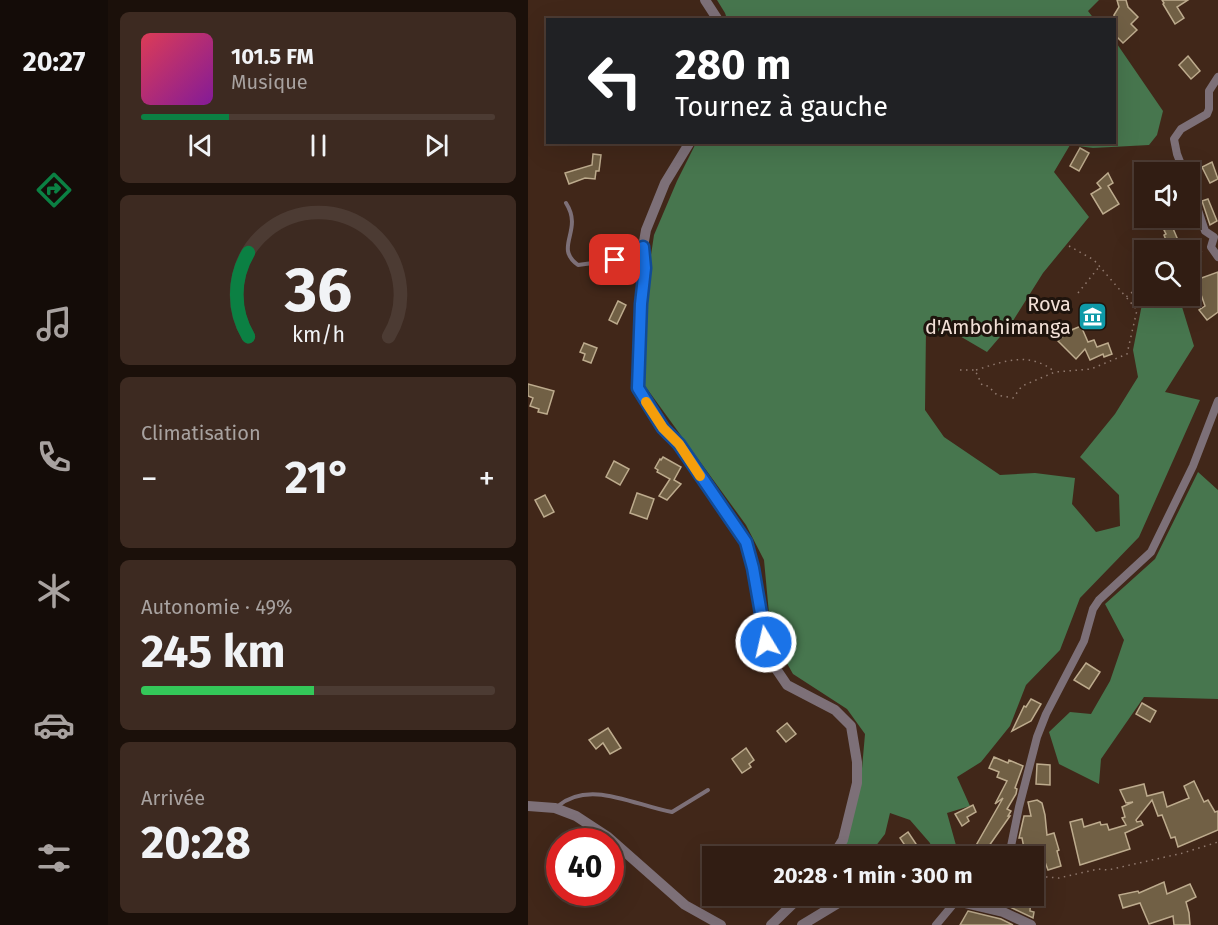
<!DOCTYPE html>
<html lang="fr">
<head>
<meta charset="utf-8">
<style>
	body { margin:0; font-family:"Fira Sans",sans-serif; background:#3d2a21; color:#f1f3f6; height:100vh; display:flex; flex-direction:column; font-size:22px; white-space:nowrap }
	* { box-sizing:border-box; margin:0 }
	p { font-size:20px; color:#a8a2a0 }
	.icon { flex:none; width:33px; height:33px; fill:none; stroke:currentColor; stroke-width:2; stroke-linecap:round; stroke-linejoin:round }
	.map { position:relative; flex:1; overflow:hidden }
	.panel { display:flex; flex-direction:column; gap:12px; padding:12px; background:#1b100a; width:420px }
	.panel>* { flex:none }
	.hud { position:absolute; left:18px; top:18px; width:570px; height:126px; border-radius:0px; box-shadow:0 6px 24px #0002,0 0 0 2px #4c3b33; background:#202124; color:#fff; overflow:hidden }
	.fabs { position:absolute; left:606px; top:162px; display:grid; gap:12px }
	.fabs a { display:grid; place-items:center; width:66px; height:66px; border-radius:0px; background:#311d13; box-shadow:0 6px 24px #0002,0 0 0 2px #4c3b33; font-size:30px }
	.speed { position:absolute; left:18px; top:828px; display:flex; gap:12px; font-size:30px; font-weight:700; text-align:center }
	.speed>* { display:grid; place-content:center; width:78px; height:78px; border-radius:50%; background:#311d13; box-shadow:0 6px 24px #0002,0 0 0 2px #4c3b33; line-height:1 }
	.speed .limit { border:9px solid #d22; background:#fff; color:#111 }
	.pin { position:absolute; display:grid; place-items:center; width:51px; height:51px; color:#fff; margin:-26px; border-radius:12px; box-shadow:0 3px 9px #0006 }
	.me { position:absolute; width:66px; margin:-33px; rotate:351deg; stroke-linejoin:round; filter:drop-shadow(0 0 4px #0008) }
	.turn { display:flex; align-items:center; gap:21px; height:126px; padding:0 30px; font-size:27px }
	.turn .icon { width:78px; height:78px; stroke-width:2.5 }
	.turn b { display:block; font-size:42px; line-height:51px }
	.big { font-size:45px; font-weight:700; line-height:1.1 }
	.panel .widget { flex:1; display:flex; flex-direction:column; justify-content:center; gap:9px; min-width:0; padding:0 21px; border-radius:9px; background:#3d2a21 }
	.panel .dial { align-items:center; gap:0 }
	.dial svg { height:156px; overflow:visible; fill:none; stroke:#4c3b33; stroke-width:7; stroke-linecap:round; text-anchor:middle }
	.dial text { fill:#f1f3f6; stroke:none }
	.song { display:flex; align-items:center; gap:18px }
	.cover { width:72px; height:72px; border-radius:9px; background:linear-gradient(135deg,hsl(350 70% 55%),hsl(290 70% 35%)) }
	.played { height:6px; border-radius:3px; background:linear-gradient(90deg,#0b8043 25%,#4c3b33 25%) }
	.keys { display:flex; justify-content:space-around; direction:ltr }
	.heat { display:flex; justify-content:space-between; align-items:center; font-size:33px; direction:ltr }
	.charge { height:9px; border-radius:4px; background:linear-gradient(90deg,#34c759 49%,#4c3b33 0) }
	.trip { position:absolute; left:174px; top:846px; width:342px; height:60px; border-radius:0px; background:#311d13; box-shadow:0 6px 24px #0002,0 0 0 2px #4c3b33; font-weight:700; line-height:60px; text-align:center }
	main { display:flex; flex:1; min-height:0 }
	.dock { display:flex; flex-direction:column; width:108px; justify-content:space-around; align-items:center; background:#140c08; color:#a8a2a0 }
	.dock .icon { width:42px; height:42px }
	.dock .current { color:#0b8043 }
	.dock b { font-size:27px; color:#f1f3f6 }
	.map>svg:first-child { display:block }
</style>
</head>
<body>
<main>
<nav class="dock">
<b>20:27</b>
<svg class="icon current" aria-label="directions" viewBox="0 0 24 24"><path d="M12 3l9 9-9 9-9-9zM9 14v-3h6M13 9l2 2-2 2"/></svg>
<svg class="icon" aria-label="music" viewBox="0 0 24 24"><path d="M9 18V5l10-2v13"/><circle cx="6" cy="18" r="3"/><circle cx="16" cy="16" r="3"/></svg>
<svg class="icon" aria-label="phone" viewBox="0 0 24 24"><path d="M5 4h4l2 5-3 2q2 4 5 5l2-3 5 2v4C11 20 4 13 5 4z"/></svg>
<svg class="icon" aria-label="climate" viewBox="0 0 24 24"><path d="M12 3v18M4 7l16 10M4 17L20 7"/></svg>
<svg class="icon" aria-label="car" viewBox="0 0 24 24"><path d="M5 17H2v-5l4-1 3-4h7l3 4 3 1v5h-3M9 17h6M6 11h13"/><circle cx="7" cy="17" r="2"/><circle cx="17" cy="17" r="2"/></svg>
<svg class="icon" aria-label="filters" viewBox="0 0 24 24"><path d="M4 7h16M4 17h16"/><circle cx="9" cy="7" r="2"/><circle cx="15" cy="17" r="2"/></svg>
</nav>
<section class="panel">
<div class="widget">
<div class="song"><i class="cover"></i><div><b>101.5 FM</b><p>Musique</p></div></div>
<div class="played"></div>
<div class="keys"><svg class="icon" aria-label="previous" viewBox="0 0 24 24"><path d="M18 5L8 12l10 7zM5 5v14"/></svg><svg class="icon" aria-label="pause" viewBox="0 0 24 24"><path d="M8 5v14M16 5v14"/></svg><svg class="icon" aria-label="next" viewBox="0 0 24 24"><path d="M6 5l10 7-10 7zM19 5v14"/></svg></div>
</div>
<div class="widget dial"><svg viewBox="0 0 100 80">
<path d="M14 69A42 42 0 1 1 86 69"/>
<path d="M14 69A42 42 0 0 1 14 26" stroke="#0b8043"/>
<text x="50" y="56" font-size="32" font-weight="700">36</text>
<text x="50" y="72" font-size="11">km/h</text>
</svg></div>
<div class="widget"><p>Climatisation</p>
<div class="heat"><a>−</a><b class="big">21°</b><a>+</a></div>
</div>
<div class="widget"><p>Autonomie · 49%</p><b class="big">245 km</b><div class="charge"></div></div>
<div class="widget"><p>Arrivée</p><b class="big">20:28</b></div>
</section>
<div class="map">
<svg width="690" height="925" viewBox="0 0 690 925">
	<rect width="100%" height="100%" fill="#412719"/>
	<!-- forest -->
	<g fill="#47764e">
		<polygon points="189,0 571,0 560,11 567,20 199,19 197,13"/>
		<polygon points="587,41 635,111 629,135 621,145 565,148 542,145 526,172 561,217 515,273 483,324 459,352 430,335 398,329 397,410 416,437 472,475 507,473 547,478 544,504 568,532 592,526 591,495 552,457 587,414 610,377 605,350 615,299 651,297 666,346 637,392 672,400 611,537 552,598 532,650 498,685 482,726 453,762 429,777 442,806 419,813 431,856 406,856 402,843 382,820 362,813 357,834 340,856 308,856 333,780 337,734 319,709 265,674 243,635 236,560 218,525 117,386 114,315 126,235 149,181 168,143 586,142"/>
		<polygon points="670,472 690,490 690,699 616,697 573,759 571,784 531,764 521,732 542,712 563,714 582,681 596,640 577,604 627,559"/>
	</g>
	<!-- building -->
	<g fill="#716045" stroke="#bdab8d" stroke-width="1.5">
		<polygon points="589,0 598,0 600,7 610,17 603,24 609,30 595,43 586,34 586,15 591,7"/>
		<polygon points="634,0 660,0 649,7 656,18 647,24 635,4 636,3"/>
		<polygon points="660,56 672,71 663,79 651,65"/>
		<polygon points="552,148 561,153 551,171 542,166"/>
		<polygon points="65,154 73,155 71,171 68,171 67,179 57,178 41,184 37,173 64,165"/>
		<polygon points="684,162 690,179 682,183 674,167"/>
		<polygon points="580,173 585,183 580,186 591,204 575,214 563,194 573,188 569,183"/>
		<polygon points="680,199 689,221 682,225 674,201"/>
		<polygon points="644,226 652,245 653,250 642,250 636,235 638,234 636,230"/>
		<polygon points="690,272 690,312 679,320 671,310 677,306 668,280"/>
		<polygon points="90,301 98,305 89,324 81,320"/>
		<polygon points="553,326 560,342 566,340 569,347 580,343 584,354 576,357 575,354 562,360 557,349 548,359 530,341 541,331"/>
		<polygon points="56,343 69,348 63,363 55,360 57,354 52,352"/>
		<polygon points="0,384 26,391 19,414 10,412 11,409 2,406 5,398 0,396"/>
		<polygon points="135,457 153,467 146,480 153,484 139,500 131,496 142,479 129,472 130,470 127,468 132,459 133,460"/>
		<polygon points="86,461 101,469 92,485 78,477"/>
		<polygon points="109,493 126,499 119,519 102,513"/>
		<polygon points="17,495 26,512 16,517 7,500"/>
		<polygon points="558,663 572,672 561,689 546,680"/>
		<polygon points="503,699 513,704 503,721 484,731 496,706 498,707"/>
		<polygon points="614,703 628,711 622,722 608,714"/>
		<polygon points="259,723 268,734 258,742 249,731"/>
		<polygon points="80,728 93,748 82,754 75,743 68,749 61,740"/>
		<polygon points="218,748 226,760 221,764 223,767 214,773 204,759"/>
		<polygon points="466,757 480,763 481,760 495,766 487,788 489,789 488,794 479,809 483,811 480,816 482,816 456,853 442,856 475,798 467,804 479,781 469,777 471,772 461,768"/>
		<polygon points="509,764 522,765 522,785 508,784"/>
		<polygon points="666,781 676,802 680,800 687,812 690,811 690,830 650,847 647,837 643,838 634,815 630,816 624,800 608,820 609,822 613,821 615,825 597,833 602,849 552,865 542,822 554,819 556,827 572,822 573,825 579,824 581,830 598,825 594,818 597,817 594,807 605,802 598,803 592,790 616,784 619,796 635,792 639,807 661,798 656,786"/>
		<polygon points="509,800 514,803 517,815 519,835 526,833 531,850 529,851 533,866 520,870 512,849 497,853 494,838 491,838 496,816 503,816 500,802"/>
		<polygon points="445,805 448,812 439,817 441,821 434,826 427,814"/>
		<polygon points="380,832 388,844 398,852 391,856 384,856 372,838"/>
		<polygon points="636,882 639,894 662,884 668,897 658,902 661,913 662,925 646,925 645,916 621,924 612,903 595,908 591,895 610,891 611,893"/>
		<polygon points="483,896 503,896 502,911 506,912 505,918 482,907"/>
		<polygon points="440,911 473,919 485,925 432,925"/>
	</g>
	<g fill="none" stroke-linecap="round" stroke-linejoin="round">
		<!-- path -->
		<g stroke="#917a6f" stroke-width="1.5" stroke-dasharray="1.5 4.5" stroke-linecap="butt">
			<polyline points="541,246 566,260 598,297 616,283"/>
			<polyline points="662,257 674,251"/>
			<polyline points="550,293 571,267"/>
			<polyline points="432,370 447,370 454,385 460,386 469,395 485,398 494,386 527,372 563,369 599,354 609,310 598,297"/>
			<path d="M448,370c29,-9 53,-19 79,2"/>
			<polyline points="506,876 531,878 570,869 580,870 655,853 690,842"/>
		</g>
		<!-- service -->
		<g stroke="#7d7078" stroke-width="4">
			<path d="M38,203c18,28 -13,44 12,62l37,-5 27,-13"/>
			<path d="M30,806c32,-27 78,0 114,6l36,-22"/>
		</g>
		<!-- minor -->
		<g stroke="#7d7078" stroke-width="8">
			<polyline points="656,172 649,154 646,139 653,129 679,114 681,109 681,91 690,77"/>
			<polyline points="662,186 677,231 686,237 683,247 690,257"/>
			<polyline points="481,856 491,807 509,737 518,714 556,641 565,609 571,600 623,552 665,466 690,401"/>
			<polyline points="408,925 428,901 439,896"/>
		</g>
		<!-- tertiary -->
		<g stroke="#7d7078" stroke-width="10">
			<polyline points="177,0 190,20"/>
			<polyline points="162,142 137,183 118,230 115,247 117,268 113,304 110,388 135,428 151,444 218,542 225,568 240,657 259,685 307,710 323,726 329,762 329,783 315,840 305,856"/>
			<polyline points="0,806 27,808 48,816 80,837 157,905 193,925"/>
			<polyline points="420,896 428,901 475,912 503,925"/>
			<polyline points="243,925 273,896"/>
			<polyline points="274,925 322,896"/>
		</g>
	</g>
	<g fill="none" stroke-linecap="round" stroke-linejoin="round">
		<defs>
			<polyline id="route" points="87,260 115,247 117,268 113,304 110,388 135,428 151,444 218,542 225,568 238,642"/>
		</defs>
		<!-- route casing -->
		<use href="#route" stroke="#114b97" stroke-width="15"/>
		<!-- route -->
		<use href="#route" stroke="#1a73e8" stroke-width="10"/>
		<!-- slow -->
		<polyline stroke="#f59e0b" stroke-width="10" points="118,402 135,428 151,444 172,476"/>
	</g>
	<!-- icons -->
	<defs>
		<symbol id="museum-square" viewBox="-11 -11 22 22"><rect x="-9" y="-9" width="18" height="18" rx="4" fill="#0f9aa8" stroke="#1f140d"/><path d="M0-6L6-3V-2H-6V-3ZM-5-1h2V3h-2ZM-1-1h2V3h-2ZM3-1h2V3H3ZM-6 4H6V6H-6Z" fill="#fff"/></symbol>
	</defs>
	<g fill-rule="evenodd">
		<use href="#museum-square" x="548" y="300" width="33" height="33"/>
	</g>
	<g text-anchor="middle" stroke-width="6" stroke-linejoin="round" paint-order="stroke">
		<!-- poi labels -->
		<g font-size="20" fill="#f1dfd6" stroke="#1f140d" text-anchor="end">
			<text x="543" y="311">Rova<tspan x="543" dy="23">d'Ambohimanga</tspan></text>
		</g>
	</g>
</svg>
<div class="fabs">
<a><svg class="icon" aria-label="sound" viewBox="0 0 24 24"><path d="M4 9h4l5-4v14l-5-4H4zM17 9q2 3 0 6"/></svg></a>
<a><svg class="icon" aria-label="search" viewBox="0 0 24 24"><circle cx="10" cy="10" r="6"/><path d="M15 15l6 6"/></svg></a>
</div>
<div class="speed"><div class="limit">40</div></div>
<div class="pin" style="left:87px;top:260px;background:#d93025"><svg class="icon" aria-label="arrive" viewBox="0 0 24 24"><path d="M6 21V4h12l-3 4 3 4H6"/></svg></div>
<svg class="me" style="left:238px;top:642px" viewBox="-20 -20 40 40"><circle r="17" fill="#1a73e8" stroke="#fff" stroke-width="3"/><path d="M0-11L8 9 0 5-8 9z" fill="#fff"/></svg>
<div class="trip">20:28 · 1 min · 300 m</div>
<div class="hud">
<div class="turn"><svg class="icon" aria-label="left" viewBox="0 0 24 24"><path d="M17 20v-9H6M10 6l-5 5 5 5"/></svg><div><b>280 m</b>Tournez à gauche</div></div>
</div>
</div>
</main>
</body>
</html>
